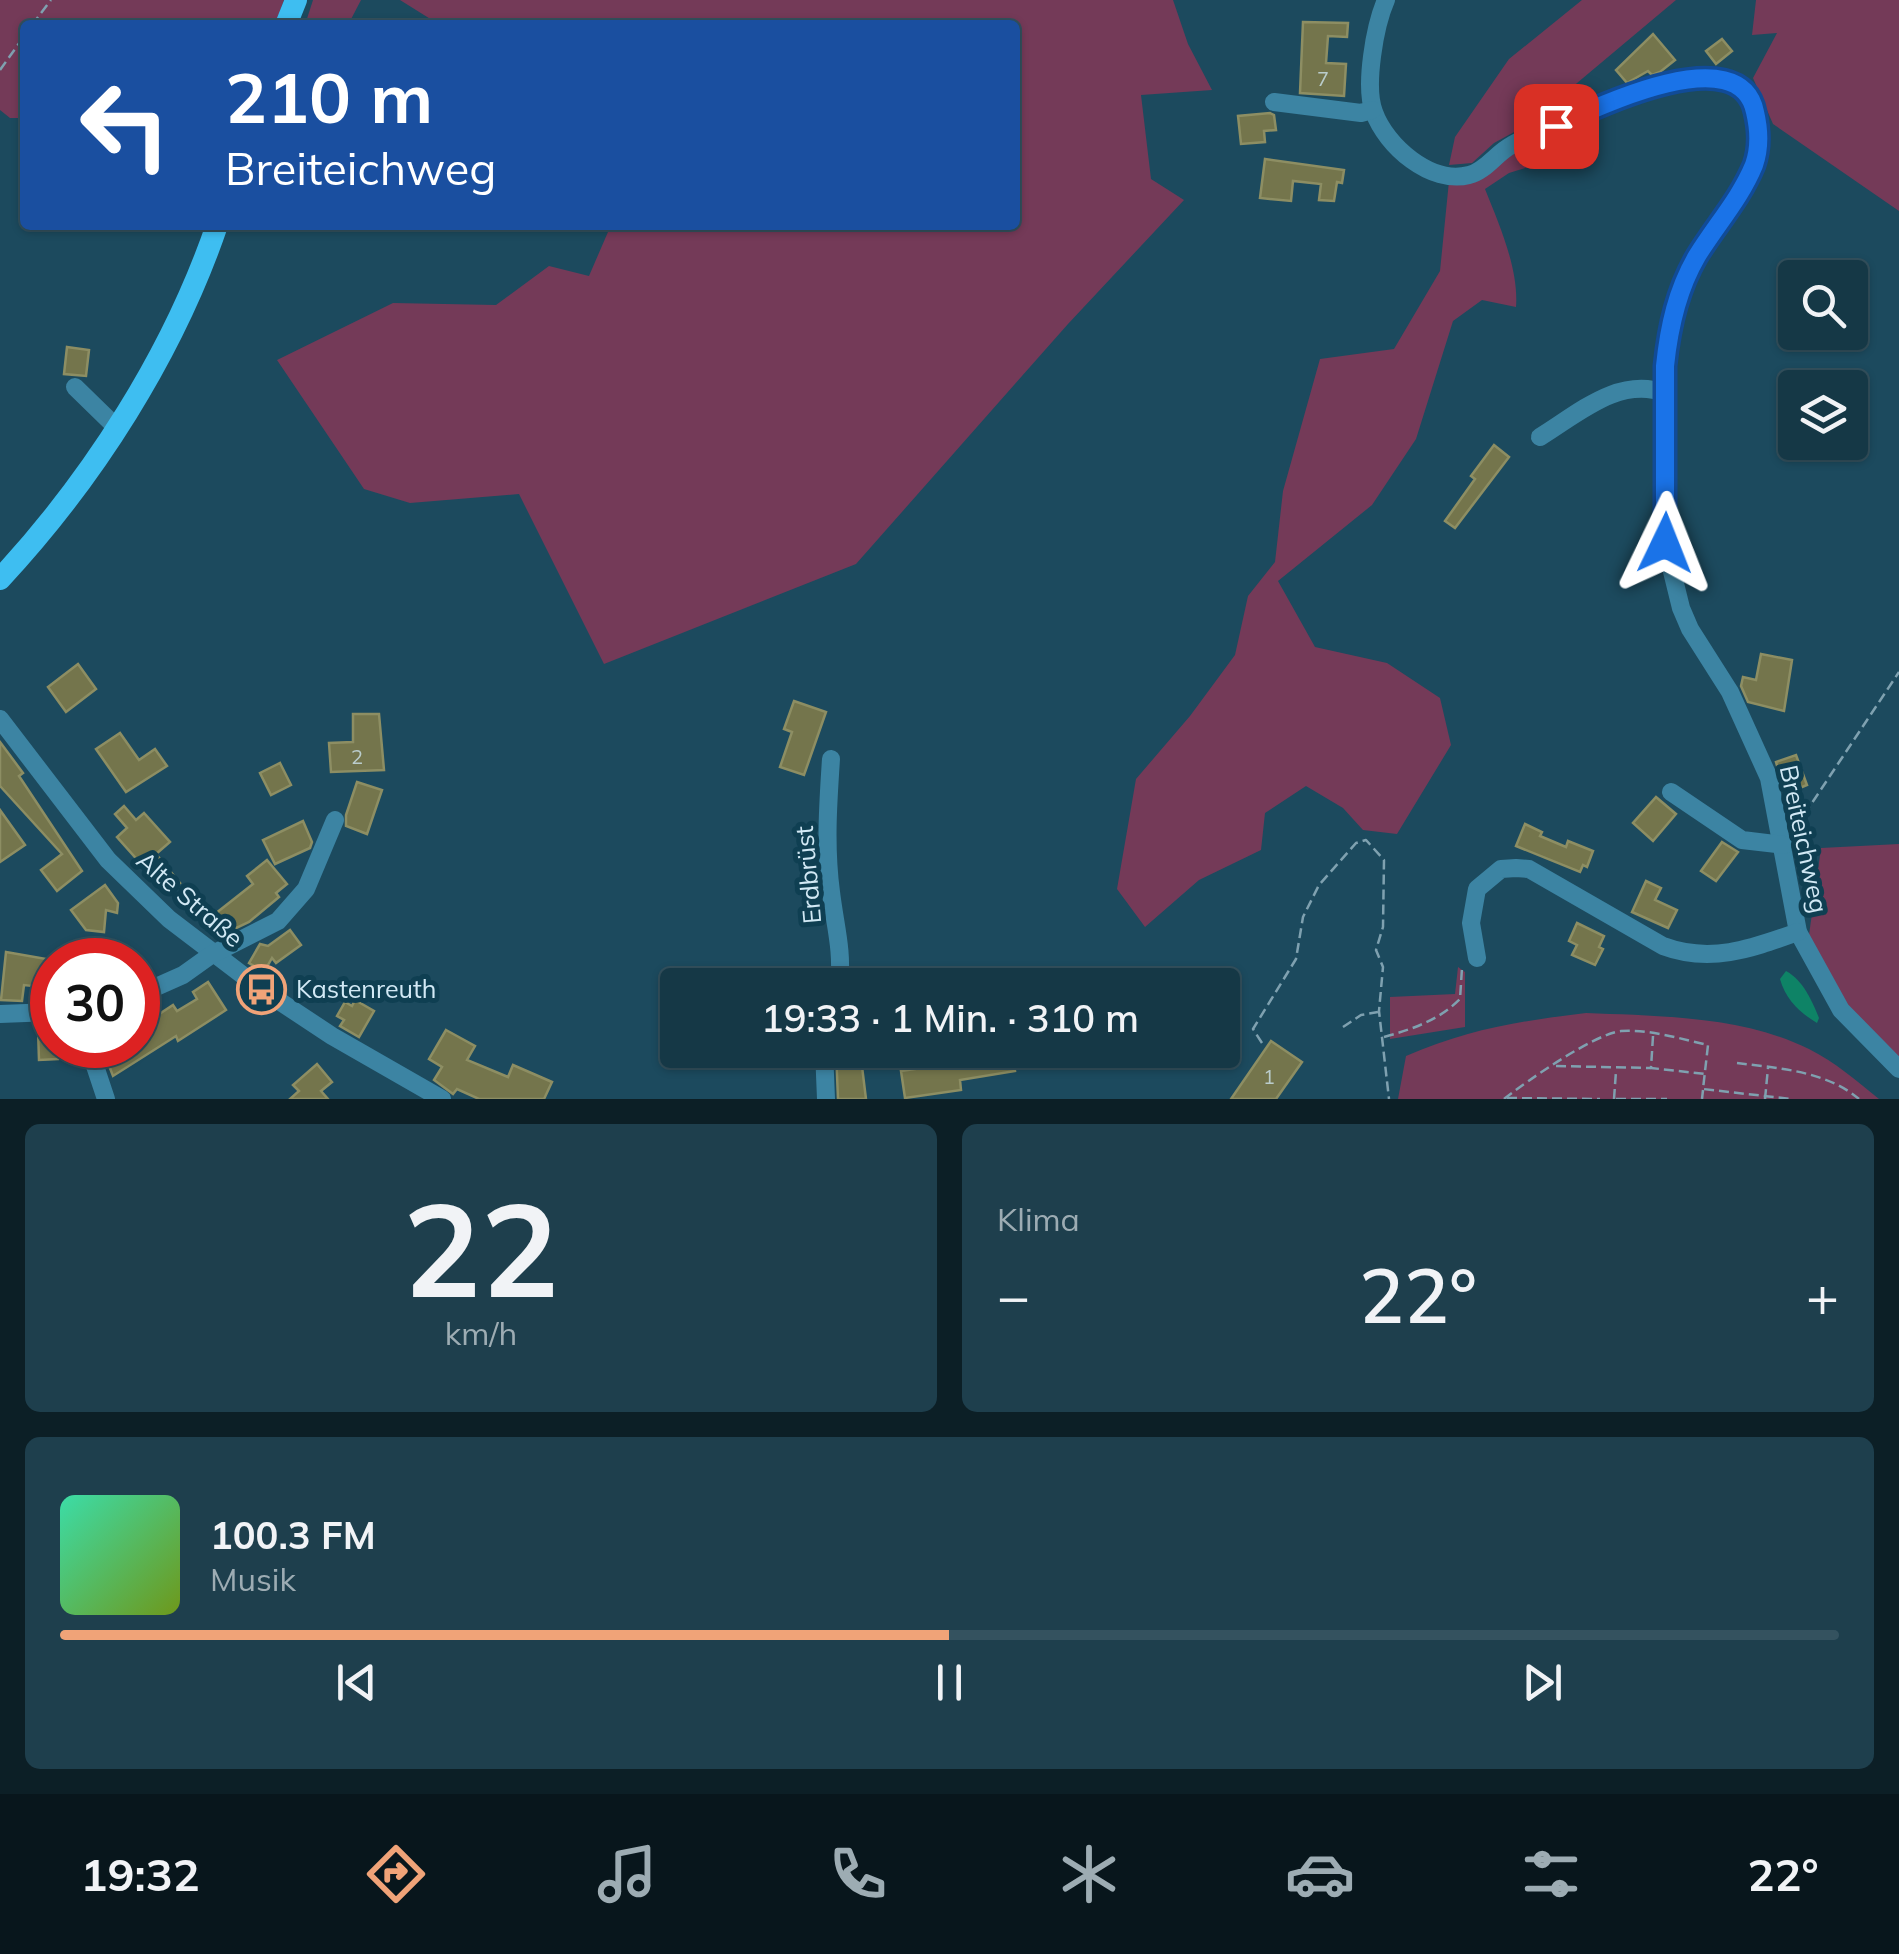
<!DOCTYPE html>
<html lang="de">
<head>
<meta charset="utf-8">
<style>
	body { margin:0; font-family:Mulish,sans-serif; background:#1e3f4d; color:#f1f3f6; height:100vh; display:flex; flex-direction:column; font-size:38px; white-space:nowrap }
	* { box-sizing:border-box; margin:0 }
	p { font-size:32px; color:#9dacb3 }
	.icon { flex:none; width:55px; height:55px; fill:none; stroke:currentColor; stroke-width:2; stroke-linecap:round; stroke-linejoin:round }
	.map { position:relative; height:1099px; overflow:hidden }
	.panel { display:flex; flex-direction:column; gap:25px; padding:25px; background:#0c1f26; flex:1 }
	.panel>* { flex:none }
	.banner { position:absolute; left:20px; top:20px; width:1000px; height:210px; border-radius:10px; box-shadow:0 2px 8px #0004,0 0 0 2px #34525f; background:#1a4fa0; color:#fff; overflow:hidden }
	.controls { position:absolute; left:1778px; top:260px; display:grid; gap:20px }
	.controls a { display:grid; place-items:center; width:90px; height:90px; border-radius:10px; background:#153846; box-shadow:0 2px 8px #0004,0 0 0 2px #34525f; font-size:50px }
	.speed { position:absolute; left:30px; top:938px; display:flex; gap:20px; font-size:50px; font-weight:700; text-align:center }
	.speed>* { display:grid; place-content:center; width:130px; height:130px; border-radius:50%; background:#153846; box-shadow:0 2px 8px #0004,0 0 0 2px #34525f; line-height:1 }
	.speed .limit { border:15px solid #d22; background:#fff; color:#111 }
	.pin { position:absolute; display:grid; place-items:center; width:85px; height:85px; color:#fff; margin:-42px; border-radius:20px; box-shadow:0 5px 15px #0006 }
	.me { position:absolute; width:110px; margin:-55px; rotate:2deg; stroke-linejoin:round; filter:drop-shadow(0 0 8px #0008) }
	.turn { display:flex; align-items:center; gap:35px; height:210px; padding:0 40px; font-size:45px }
	.turn .icon { width:130px; height:130px; stroke-width:2.5 }
	.turn b { display:block; font-size:70px; line-height:85px }
	.big { font-size:75px; font-weight:600; line-height:1.1 }
	.panel .tile { flex:1; display:flex; flex-direction:column; justify-content:center; gap:15px; min-width:0; padding:0 35px; border-radius:15px; background:#1e3f4d }
	.panel .dial { align-items:center; gap:0 }
	.dial b { font-size:130px; line-height:1 }
	.song { display:flex; align-items:center; gap:30px }
	.cover { width:120px; height:120px; border-radius:15px; background:linear-gradient(135deg,hsl(160 70% 55%),hsl(80 70% 35%)) }
	.played { height:10px; border-radius:5px; background:linear-gradient(90deg,#f0a378 50%,#34525f 50%) }
	.keys { display:flex; justify-content:space-around; direction:ltr }
	.heat { display:flex; justify-content:space-between; align-items:center; font-size:55px; direction:ltr }
	.panel .tiles { flex:1; display:grid; gap:25px; grid-template-columns:1fr 1fr }
	.tile:last-child { grid-column:span 2 }
	.trip { position:absolute; left:660px; top:968px; width:580px; height:100px; border-radius:10px; background:#153846; box-shadow:0 2px 8px #0004,0 0 0 2px #34525f; font-weight:600; line-height:100px; text-align:center }
	.dock { display:flex; height:160px; justify-content:space-around; align-items:center; background:#08161c; color:#9dacb3 }
	.dock .icon { width:70px; height:70px }
	.dock .active { color:#f0a378 }
	.dock b { font-size:45px; color:#f1f3f6 }
	.map>svg:first-child { display:block }
</style>
</head>
<body>
<div class="map">
<svg width="1899" height="1099" viewBox="0 0 1899 1099">
	<rect width="100%" height="100%" fill="#1c4a5e"/>
	<!-- green -->
	<g fill="#743a58">
		<polygon points="0,0 284,0 275,25 25,25 25,118 10,118 0,110"/>
		<polygon points="313,0 361,0 348,25 305,25"/>
		<polygon points="400,0 1173,0 1188,44 1212,90 1141,95 1151,179 1184,200 1068,324 856,564 604,664 519,494 410,503 364,489 277,360 393,303 496,305 549,266 589,276 611,225 1015,225 1015,25 440,25"/>
		<polygon points="1582,0 1676,0 1527,125 1494,143 1472,163 1449,165 1455,137 1509,59"/>
		<polygon points="1756,0 1899,0 1899,211 1773,124 1753,78 1777,33 1752,35"/>
		<path d="M1566,126l1,9 -26,28 -32,10 -24,16c14,35 34,80 31,118l-34,-7 -29,21 -37,118 -44,66 -94,76 37,66 72,16 53,35 11,47 -54,89 -34,-4 -20,-22 -37,-22 -41,27 -4,37 -62,30 -54,47 -28,-38 19,-110 54,-63 45,-61 13,-59 27,-34 8,-71 37,-132 74,-10 46,-78 9,-90z"/>
		<polygon points="1899,844 1899,1060 1853,1013 1828,973 1809,935 1821,848"/>
		<polygon points="1458,967 1465,972 1465,1027 1390,1039 1390,997 1455,994"/>
		<path d="M1586,1013c73,3 157,3 223,36 26,13 48,32 70,50h-481l8,-43c63,-27 114,-35 180,-43z"/>
	</g>
	<!-- water -->
	<path fill="#0e8366" d="M1786,971c17,9 26,30 33,47l-2,5c-18,-11 -31,-23 -37,-44z"/>
	<!-- building -->
	<g fill="#74754c" stroke="#8d8e63" stroke-width="2.5">
		<polygon points="1303,22 1348,23 1347,37 1328,36 1326,63 1346,64 1344,96 1300,93"/>
		<polygon points="1653,34 1675,60 1660,72 1652,75 1648,71 1627,83 1616,70"/>
		<polygon points="1722,39 1732,51 1716,64 1706,51"/>
		<polygon points="1270,113 1274,115 1276,130 1264,131 1265,142 1241,144 1238,116"/>
		<polygon points="1265,159 1344,170 1342,183 1337,182 1334,201 1319,200 1321,184 1293,181 1291,201 1260,198"/>
		<polygon points="67,347 89,350 86,376 64,374"/>
		<polygon points="1494,445 1509,457 1455,528 1445,521 1475,479 1471,476"/>
		<polygon points="1761,654 1792,660 1784,711 1748,702 1741,686 1743,677 1756,680"/>
		<polygon points="78,664 96,689 66,712 48,687"/>
		<polygon points="794,701 826,712 804,775 780,767 792,732 784,729"/>
		<polygon points="353,714 379,714 384,770 331,772 329,743 353,742"/>
		<polygon points="120,733 139,760 155,749 167,766 126,792 96,749"/>
		<polygon points="0,742 23,773 19,776 82,871 57,891 41,870 62,854 0,786"/>
		<polygon points="1796,755 1807,785 1785,794 1776,762"/>
		<polygon points="280,763 291,785 271,795 260,773"/>
		<polygon points="357,782 382,790 367,834 346,826 346,815"/>
		<polygon points="1656,797 1676,814 1653,841 1633,823"/>
		<polygon points="124,806 136,820 144,813 170,842 156,854 180,883 167,893 117,837 127,828 115,814"/>
		<polygon points="0,810 25,845 0,862"/>
		<polygon points="303,821 312,842 310,848 275,864 263,840"/>
		<polygon points="1525,824 1542,832 1540,836 1566,847 1568,841 1593,851 1587,867 1583,865 1580,872 1516,846"/>
		<polygon points="1722,842 1738,852 1716,881 1701,871"/>
		<polygon points="267,860 287,884 276,893 279,897 249,922 230,931 215,914 253,884 247,876"/>
		<polygon points="1646,881 1661,888 1655,900 1677,910 1668,928 1632,912"/>
		<polygon points="105,885 118,903 117,913 106,910 104,932 86,930 71,910"/>
		<polygon points="1577,923 1604,936 1599,947 1603,949 1595,965 1572,955 1577,945 1569,941"/>
		<polygon points="290,930 301,945 276,963 272,958 264,972 249,963 260,944 268,946"/>
		<polygon points="6,952 52,960 52,988 24,985 22,1001 1,1000"/>
		<polygon points="208,982 226,1010 178,1041 176,1036 113,1076 101,1045 138,1045 138,1028 173,1005 177,1011 197,999 193,992"/>
		<polygon points="355,1000 374,1011 359,1037 340,1026 344,1020 337,1016 345,1002 352,1006"/>
		<polygon points="38,1029 52,1029 52,1045 58,1045 58,1059 39,1060"/>
		<polygon points="446,1030 475,1046 467,1060 508,1077 513,1065 552,1082 544,1099 479,1099 457,1089 453,1094 434,1080 442,1067 429,1059"/>
		<polygon points="1271,1041 1302,1062 1276,1099 1231,1099"/>
		<polygon points="836,1050 860,1050 866,1099 838,1099"/>
		<polygon points="962,1050 1012,1050 1015,1071 960,1080 961,1090 905,1098 901,1071 964,1062"/>
		<polygon points="317,1064 332,1082 321,1091 328,1099 290,1099 299,1091 293,1085"/>
	</g>
	<g fill="none" stroke-linecap="round" stroke-linejoin="round">
		<!-- path -->
		<g stroke="#7fa1b0" stroke-width="2.5" stroke-dasharray="10 5" stroke-linecap="butt">
			<polyline points="32,25 51,0"/>
			<polyline points="0,70 25,35"/>
			<polyline points="1796,827 1899,672"/>
			<polyline points="1343,1027 1361,1015 1378,1012"/>
			<polyline points="1653,1036 1651,1068 1705,1074"/>
			<path d="M1384,1037c29,-8 55,-17 76,-38l2,-31"/>
			<polyline points="1262,1043 1253,1029 1296,959 1303,917 1319,885 1356,843 1366,840 1384,860 1383,927 1376,950 1383,967 1379,1011 1389,1099"/>
			<path d="M1737,1063c41,5 89,8 122,36"/>
			<polyline points="1556,1066 1651,1068"/>
			<polyline points="1507,1098 1600,1099"/>
			<path d="M1504,1099c23,-18 90,-65 117,-68 28,-2 60,8 87,14l-5,44 88,10"/>
			<polyline points="1614,1099 1616,1071"/>
			<polyline points="1616,1099 1667,1099"/>
			<polyline points="1702,1099 1703,1090"/>
			<polyline points="1765,1099 1768,1068"/>
		</g>
		<!-- minor -->
		<g stroke="#3c84a3" stroke-width="18">
			<path d="M1386,0c-11,25 -22,86 -12,112 12,34 57,73 95,63 17,-4 27,-22 43,-30 13,-8 28,-12 42,-18 41,-17 176,-88 200,-20 23,64 -42,119 -67,171 -14,28 -19,58 -22,88v177l16,65 9,21 40,63 39,86 29,154 43,78 58,59"/>
			<polyline points="1274,102 1361,113 1372,110"/>
			<polyline points="75,387 116,427"/>
			<path d="M1540,437c39,-24 79,-61 125,-44"/>
			<polyline points="0,719 108,860 169,919 261,989 332,1036 442,1099"/>
			<path d="M831,759c-3,45 -6,88 0,133 4,34 12,58 8,93"/>
			<polyline points="1671,792 1742,840 1784,845"/>
			<path d="M1477,958l-6,-35 6,-34 24,-20 15,-1 13,1 134,77c48,18 90,2 135,-14"/>
			<polyline points="138,995 183,975 211,955 278,921 306,889 335,820"/>
			<polyline points="0,1014 52,1012"/>
			<polyline points="88,1045 106,1099"/>
			<polyline points="824,1050 826,1099"/>
		</g>
		<!-- major -->
		<g stroke="#3ebef1" stroke-width="22">
			<polyline points="286,25 296,0"/>
			<path d="M0,579c93,-100 173,-225 217,-354"/>
		</g>
	</g>
	<g fill="none" stroke-linecap="round" stroke-linejoin="round">
		<defs>
			<path id="route" d="M1556,126c38,-18 184,-89 199,-14 4,17 5,36 -1,53 -14,34 -38,60 -57,91 -20,34 -28,71 -32,110v177"/>
		</defs>
		<!-- route casing -->
		<use href="#route" stroke="#114b97" stroke-width="25"/>
		<!-- route -->
		<use href="#route" stroke="#1a73e8" stroke-width="18"/>
	</g>
	<!-- icons -->
	<defs>
		<symbol id="bus-ring" viewBox="-11 -11 22 22"><circle r="9.5" fill="#0f3f52" stroke="#f0a378" stroke-width="1.5"/><path d="M-5-6H5V4H4V6H2V4H-2V6H-4V4H-5ZM-3.5-4V0h7V-4ZM-3.5 1.2v1.5H-2V1.2ZM2 1.2v1.5H3.5V1.2Z" fill="#f0a378"/></symbol>
	</defs>
	<g fill-rule="evenodd">
		<use href="#bus-ring" x="234" y="962" width="55" height="55"/>
	</g>
	<g text-anchor="middle" stroke-width="10" stroke-linejoin="round" paint-order="stroke">
		<!-- number labels -->
		<g font-size="20" fill="#bacccb">
			<text x="1323" y="86">7</text>
			<text x="357" y="764">2</text>
			<text x="1269" y="1084">1</text>
		</g>
		<!-- street labels -->
		<g font-size="25" fill="#d2e9f5" stroke="#0f3f52">
			<text transform="translate(1804 839) rotate(78)" y="9">Breiteichweg</text>
			<text transform="translate(808 875) rotate(-95)" y="9">Erdbrüst</text>
			<text transform="translate(190 899) rotate(41)" y="9">Alte Straße</text>
		</g>
		<!-- poi labels -->
		<g font-size="25" fill="#d2e9f5" stroke="#0f3f52" text-anchor="start">
			<text x="296" y="998">Kastenreuth</text>
		</g>
	</g>
</svg>
<div class="controls">
<a><svg class="icon" aria-label="search" viewBox="0 0 24 24"><circle cx="10" cy="10" r="6"/><path d="M15 15l6 6"/></svg></a>
<a><svg class="icon" aria-label="layers" viewBox="0 0 24 24"><path d="M12 4l9 5-9 5-9-5zM3 14l9 5 9-5"/></svg></a>
</div>
<div class="speed"><div class="limit">30</div></div>
<div class="pin" style="left:1556px;top:126px;background:#d93025"><svg class="icon" aria-label="arrive" viewBox="0 0 24 24"><path d="M6 21V4h12l-3 4 3 4H6"/></svg></div>
<svg class="me" style="left:1665px;top:543px" viewBox="-20 -20 40 40"><path d="M0-17L14 15 0 8-14 15z" fill="#1a73e8" stroke="#fff" stroke-width="4"/></svg>
<div class="trip">19:33 · 1 Min. · 310 m</div>
<div class="banner">
<div class="turn"><svg class="icon" aria-label="left" viewBox="0 0 24 24"><path d="M17 20v-9H6M10 6l-5 5 5 5"/></svg><div><b>210 m</b>Breiteichweg</div></div>
</div>
</div>
<section class="panel">
<div class="tiles">
<div class="tile dial"><b>22</b><p>km/h</p></div>
<div class="tile"><p>Klima</p>
<div class="heat"><a>−</a><b class="big">22°</b><a>+</a></div>
</div>
<div class="tile">
<div class="song"><i class="cover"></i><div><b>100.3 FM</b><p>Musik</p></div></div>
<div class="played"></div>
<div class="keys"><svg class="icon" aria-label="previous" viewBox="0 0 24 24"><path d="M18 5L8 12l10 7zM5 5v14"/></svg><svg class="icon" aria-label="pause" viewBox="0 0 24 24"><path d="M8 5v14M16 5v14"/></svg><svg class="icon" aria-label="next" viewBox="0 0 24 24"><path d="M6 5l10 7-10 7zM19 5v14"/></svg></div>
</div>
</div>
</section>
<nav class="dock">
<b>19:32</b>
<svg class="icon active" aria-label="directions" viewBox="0 0 24 24"><path d="M12 3l9 9-9 9-9-9zM9 14v-3h6M13 9l2 2-2 2"/></svg>
<svg class="icon" aria-label="music" viewBox="0 0 24 24"><path d="M9 18V5l10-2v13"/><circle cx="6" cy="18" r="3"/><circle cx="16" cy="16" r="3"/></svg>
<svg class="icon" aria-label="phone" viewBox="0 0 24 24"><path d="M5 4h4l2 5-3 2q2 4 5 5l2-3 5 2v4C11 20 4 13 5 4z"/></svg>
<svg class="icon" aria-label="climate" viewBox="0 0 24 24"><path d="M12 3v18M4 7l16 10M4 17L20 7"/></svg>
<svg class="icon" aria-label="car" viewBox="0 0 24 24"><path d="M5 17H2v-5l4-1 3-4h7l3 4 3 1v5h-3M9 17h6M6 11h13"/><circle cx="7" cy="17" r="2"/><circle cx="17" cy="17" r="2"/></svg>
<svg class="icon" aria-label="filters" viewBox="0 0 24 24"><path d="M4 7h16M4 17h16"/><circle cx="9" cy="7" r="2"/><circle cx="15" cy="17" r="2"/></svg>
<b>22°</b>
</nav>
</body>
</html>
